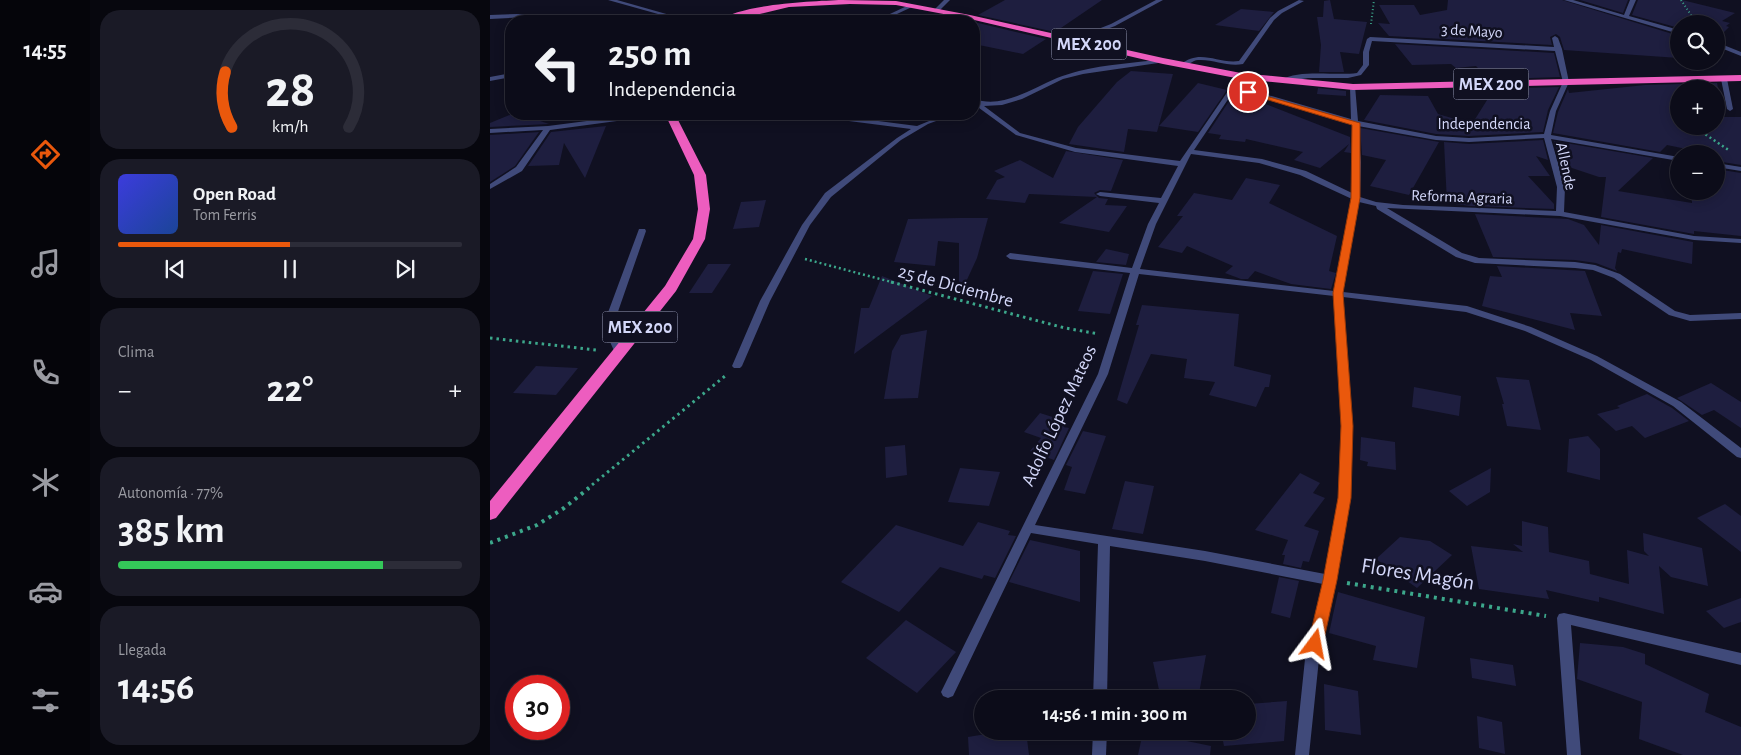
<!DOCTYPE html>
<html lang="es">
<head>
<meta charset="utf-8">
<style>
	body { margin:0; font-family:"Alegreya Sans",sans-serif; background:#1a1a26; color:#f1f3f6; height:100vh; display:flex; flex-direction:column; font-size:19px; white-space:nowrap }
	* { box-sizing:border-box; margin:0 }
	p { font-size:16px; color:#9a9ba2 }
	.icon { flex:none; width:28px; height:28px; fill:none; stroke:currentColor; stroke-width:2; stroke-linecap:round; stroke-linejoin:round }
	.map { position:relative; flex:1; overflow:hidden }
	.details { display:flex; flex-direction:column; gap:10px; padding:10px; background:#07070e; width:400px }
	.details>* { flex:none }
	.banner { position:absolute; left:15px; top:15px; width:475px; height:105px; border-radius:20px; box-shadow:0 2px 12px #0003,0 0 0 1px #2c2c38; background:#0c0c19; color:#f1f3f6; overflow:hidden }
	.controls { position:absolute; left:1180px; top:15px; display:grid; gap:10px }
	.controls a { display:grid; place-items:center; width:55px; height:55px; border-radius:50%; background:#0c0c19; box-shadow:0 2px 12px #0003,0 0 0 1px #2c2c38; font-size:25px }
	.speed { position:absolute; left:15px; top:675px; display:flex; gap:10px; font-size:25px; font-weight:700; text-align:center }
	.speed>* { display:grid; place-content:center; width:65px; height:65px; border-radius:50%; background:#0c0c19; box-shadow:0 2px 12px #0003,0 0 0 1px #2c2c38; line-height:1 }
	.speed .limit { border:8px solid #d22; background:#fff; color:#111 }
	.pin { position:absolute; display:grid; place-items:center; width:42px; height:42px; color:#fff; margin:-21px; border:2px solid #fff; border-radius:50%; box-shadow:0 1px 5px #0007 }
	.me { position:absolute; width:55px; margin:-28px; rotate:13deg; stroke-linejoin:round; filter:drop-shadow(0 0 4px #0008) }
	.turn { display:flex; align-items:center; gap:18px; height:105px; padding:0 20px; font-size:22px }
	.turn .icon { width:65px; height:65px; stroke-width:2.5 }
	.turn b { display:block; font-size:35px; line-height:42px }
	.big { font-size:38px; font-weight:700; line-height:1.1 }
	.details .card { flex:1; display:flex; flex-direction:column; justify-content:center; gap:8px; min-width:0; padding:0 18px; border-radius:20px; background:#1a1a26 }
	.details .dial { align-items:center; gap:0 }
	.dial svg { height:130px; overflow:visible; fill:none; stroke:#2c2c38; stroke-width:7; stroke-linecap:round; text-anchor:middle }
	.dial text { fill:#f1f3f6; stroke:none }
	.song { display:flex; align-items:center; gap:15px }
	.cover { width:60px; height:60px; border-radius:8px; background:linear-gradient(135deg,hsl(240 70% 55%),hsl(220 70% 35%)) }
	.played { height:5px; border-radius:2px; background:linear-gradient(90deg,#ea580c 50%,#2c2c38 50%) }
	.keys { display:flex; justify-content:space-around; direction:ltr }
	.heat { display:flex; justify-content:space-between; align-items:center; font-size:28px; direction:ltr }
	.charge { height:8px; border-radius:4px; background:linear-gradient(90deg,#34c759 77%,#2c2c38 0) }
	.trip { position:absolute; left:484px; top:690px; width:282px; height:50px; border-radius:25px; background:#0c0c19; box-shadow:0 2px 12px #0003,0 0 0 1px #2c2c38; font-weight:700; line-height:50px; text-align:center }
	main { display:flex; flex:1; min-height:0 }
	.dock { display:flex; flex-direction:column; width:90px; justify-content:space-around; align-items:center; background:#05050a; color:#9a9ba2 }
	.dock .icon { width:35px; height:35px }
	.dock .selected { color:#ea580c }
	.dock b { font-size:22px; color:#f1f3f6 }
	.map>svg:first-child { display:block }
</style>
</head>
<body>
<main>
<nav class="dock">
<b>14:55</b>
<svg class="icon selected" aria-label="directions" viewBox="0 0 24 24"><path d="M12 3l9 9-9 9-9-9zM9 14v-3h6M13 9l2 2-2 2"/></svg>
<svg class="icon" aria-label="music" viewBox="0 0 24 24"><path d="M9 18V5l10-2v13"/><circle cx="6" cy="18" r="3"/><circle cx="16" cy="16" r="3"/></svg>
<svg class="icon" aria-label="phone" viewBox="0 0 24 24"><path d="M5 4h4l2 5-3 2q2 4 5 5l2-3 5 2v4C11 20 4 13 5 4z"/></svg>
<svg class="icon" aria-label="climate" viewBox="0 0 24 24"><path d="M12 3v18M4 7l16 10M4 17L20 7"/></svg>
<svg class="icon" aria-label="car" viewBox="0 0 24 24"><path d="M5 17H2v-5l4-1 3-4h7l3 4 3 1v5h-3M9 17h6M6 11h13"/><circle cx="7" cy="17" r="2"/><circle cx="17" cy="17" r="2"/></svg>
<svg class="icon" aria-label="filters" viewBox="0 0 24 24"><path d="M4 7h16M4 17h16"/><circle cx="9" cy="7" r="2"/><circle cx="15" cy="17" r="2"/></svg>
</nav>
<section class="details">
<div class="card dial"><svg viewBox="0 0 100 80">
<path d="M14 69A42 42 0 1 1 86 69"/>
<path d="M14 69A42 42 0 0 1 10 35" stroke="#ea580c"/>
<text x="50" y="56" font-size="32" font-weight="700">28</text>
<text x="50" y="72" font-size="11">km/h</text>
</svg></div>
<div class="card">
<div class="song"><i class="cover"></i><div><b>Open Road</b><p>Tom Ferris</p></div></div>
<div class="played"></div>
<div class="keys"><svg class="icon" aria-label="previous" viewBox="0 0 24 24"><path d="M18 5L8 12l10 7zM5 5v14"/></svg><svg class="icon" aria-label="pause" viewBox="0 0 24 24"><path d="M8 5v14M16 5v14"/></svg><svg class="icon" aria-label="next" viewBox="0 0 24 24"><path d="M6 5l10 7-10 7zM19 5v14"/></svg></div>
</div>
<div class="card"><p>Clima</p>
<div class="heat"><a>−</a><b class="big">22°</b><a>+</a></div>
</div>
<div class="card"><p>Autonomía · 77%</p><b class="big">385 km</b><div class="charge"></div></div>
<div class="card"><p>Llegada</p><b class="big">14:56</b></div>
</section>
<div class="map">
<svg width="1251" height="755" viewBox="0 0 1251 755">
	<rect width="100%" height="100%" fill="#101021"/>
	<!-- building -->
	<g fill="#1e1e3f" fill-rule="evenodd">
		<polygon points="515,0 612,0 565,32 488,15"/>
		<polygon points="840,0 844,19 877,22 869,54 850,52 854,72 829,72 831,45 827,17 833,17 834,1"/>
		<polygon points="958,0 1072,0 1189,36 1189,58 1074,50 1070,37 1066,34 1060,37 1062,45 899,36 888,23 900,24 889,5 924,5 930,15 957,10"/>
		<polygon points="1090,0 1138,0 1133,13"/>
		<polygon points="1148,0 1192,0 1245,13 1232,21 1240,23 1236,26 1239,27 1226,40 1226,24 1189,24 1189,28 1142,15"/>
		<polygon points="751,9 784,12 769,31 725,25"/>
		<polygon points="484,22 556,39 533,54 484,44"/>
		<polygon points="905,44 1064,53 1070,77 1011,79 1016,70 990,70 986,66 966,68 961,64 922,65"/>
		<polygon points="641,71 683,74 667,132 638,129 634,152 579,144 588,127 627,82"/>
		<polygon points="708,83 737,90 708,132 669,126"/>
		<path d="M1227,83l7,34h17v48l-25,-4v-7h-21l1,-3 -29,-6 -7,7 -107,-19 5,-21 10,-23 1,4 76,-8zM1189,89h37v37h-37z"/>
		<polygon points="1069,87 1058,110 1053,132 979,136 946,134 874,120 890,95 938,96 948,114 982,124 1004,89"/>
		<polygon points="828,88 856,91 856,96 827,94"/>
		<polygon points="745,92 860,137 861,153 854,152 859,144 830,168 804,160 813,152 756,139 755,142 729,139 731,135 718,133"/>
		<polygon points="22,114 30,114 59,124 0,127 0,123"/>
		<polygon points="116,126 95,178 74,143 69,165 38,166 61,132"/>
		<polygon points="870,128 949,142 919,195 880,186 896,160 872,155"/>
		<polygon points="49,132 25,166 0,182 0,135"/>
		<polygon points="1053,140 1058,160 1046,156 1060,176 1038,176 1064,204 1064,209 981,206 957,203 954,142 979,144"/>
		<polygon points="1064,141 1163,158 1128,191 1202,203 1202,191 1226,191 1226,169 1251,173 1251,236 1204,231 1204,234 1111,217 1116,177 1109,177 1070,164"/>
		<polygon points="576,151 633,160 621,191 610,190 604,193 609,198 618,199 615,205 637,206 619,232 569,223 607,197 539,194 535,203 496,199 507,180 515,177 504,171 530,160 563,178"/>
		<polygon points="756,178 790,185 779,203 847,236 839,271 846,273 841,289 801,284 765,271 758,279 751,279 735,273 743,266 697,246 692,253 668,247 693,216 687,216 704,193 742,200"/>
		<polygon points="276,200 269,227 243,229 251,202"/>
		<polygon points="985,214 1078,219 1094,225 1109,245 1111,225 1203,242 1202,264 1132,249 1131,253 1128,252 1125,268 1127,271 1106,263 1085,260 1003,257"/>
		<polygon points="470,218 498,218 487,258 469,297 469,243 448,241 445,266 404,262 418,219"/>
		<polygon points="616,249 639,254 636,265 606,262"/>
		<polygon points="218,264 241,264 222,293 199,293"/>
		<polygon points="1007,266 1095,271 1112,316 1080,313 1085,330 992,306 1000,276 1012,277"/>
		<polygon points="603,271 633,274 620,314 588,311"/>
		<polygon points="392,276 442,296 364,354 371,308 379,308"/>
		<polygon points="652,305 749,314 744,366 781,375 779,387 775,387 766,407 719,395 725,382 694,378 697,359 661,354 637,404 627,400 649,325 646,325"/>
		<polygon points="437,330 428,398 394,399 402,351 411,335"/>
		<polygon points="46,366 88,368 66,395 23,393"/>
		<polygon points="1006,377 1039,380 1051,430 1017,426 1012,404 1014,404"/>
		<polygon points="1221,383 1251,402 1251,428 1224,410 1212,415 1187,398"/>
		<polygon points="924,387 971,396 969,416 922,407"/>
		<polygon points="1157,394 1182,408 1199,421 1155,438 1142,426 1126,431 1107,414 1130,408 1127,406"/>
		<polygon points="550,413 578,422 574,427 579,428 564,460 540,451 551,438 534,432"/>
		<polygon points="593,431 616,436 595,494 574,490 582,467 576,465"/>
		<polygon points="1098,436 1110,449 1110,480 1077,472 1079,439"/>
		<polygon points="871,437 905,442 906,470 877,466 878,462 870,460"/>
		<polygon points="415,445 417,475 396,478 395,447"/>
		<polygon points="470,468 510,472 499,506 458,502"/>
		<polygon points="1001,468 1000,492 977,506 959,491"/>
		<polygon points="810,473 830,483 823,493 835,498 814,526 829,531 819,562 813,561 811,568 793,564 795,555 792,555 798,540 765,530"/>
		<polygon points="635,481 664,486 653,534 622,529"/>
		<polygon points="1235,504 1251,516 1251,552 1207,518"/>
		<polygon points="1032,521 1058,527 1059,552 1099,561 1100,574 1139,584 1137,550 1159,556 1154,551 1153,533 1212,548 1218,586 1181,577 1169,566 1174,614 1109,597 1109,602 1056,590 1059,599 989,589 981,546 1033,552 1023,544 1032,546"/>
		<polygon points="488,522 520,531 518,535 526,536 505,578 494,575 492,579 450,567 409,612 351,582 406,525 473,546"/>
		<polygon points="910,537 940,541 962,555 927,588 886,559"/>
		<polygon points="540,540 590,551 590,602 519,582"/>
		<polygon points="789,577 809,581 800,618 781,613"/>
		<polygon points="848,592 935,617 927,668 883,660 886,646 839,633"/>
		<polygon points="1251,598 1251,622 1234,628 1216,611"/>
		<polygon points="416,620 466,652 427,693 376,658"/>
		<polygon points="1090,643 1133,647 1155,654 1155,664 1219,694 1215,712 1251,727 1251,755 1193,755 1149,739 1152,702 1087,679"/>
		<polygon points="716,655 708,699 671,699 663,662"/>
		<polygon points="980,658 1023,665 1026,686 982,678"/>
		<polygon points="834,684 868,691 871,735 835,730"/>
		<polygon points="797,701 794,741 734,746 731,731 758,731 758,704"/>
		<polygon points="987,716 1012,722 1015,754 989,748"/>
		<polygon points="514,731 536,731 539,755 479,755 478,737"/>
		<polygon points="653,732 721,746 720,755 648,755"/>
	</g>
	<g fill="none" stroke-linecap="round" stroke-linejoin="round">
		<!-- path-far3 -->
		<g stroke="#3ca78b" stroke-width="2" stroke-dasharray="1 2.5" stroke-linecap="butt">
			<polyline points="1191,0 1207,24"/>
			<polyline points="881,24 884,0"/>
		</g>
		<!-- path-far2 -->
		<g stroke="#3ca78b" stroke-width="2.5" stroke-dasharray="2 3" stroke-linecap="butt">
			<polyline points="1203,126 1240,151"/>
			<polyline points="315,259 405,283"/>
		</g>
		<!-- path-far1 -->
		<g stroke="#3ca78b" stroke-width="3" stroke-dasharray="2.5 4" stroke-linecap="butt">
			<polyline points="401,282 575,328 609,334"/>
			<polyline points="0,338 106,350"/>
			<polyline points="97,489 235,376"/>
		</g>
		<!-- path -->
		<g stroke="#3ca78b" stroke-width="4" stroke-dasharray="3 5" stroke-linecap="butt">
			<polyline points="0,543 47,525 74,508 99,488"/>
			<polyline points="857,583 1056,616"/>
		</g>
		<!-- lane -->
		<g fill="#404a7a" fill-rule="evenodd">
			<polygon points="1234,77 1237,79 1243,109 1240,111 1237,109 1231,79"/>
			<polygon points="149,229 155,229 156,231 123,326 135,353 130,356 125,353 113,326"/>
		</g>
		<!-- street -->
		<g fill="#404a7a" fill-rule="evenodd">
			<polygon points="118,0 127,0 201,21 193,21"/>
			<polygon points="454,0 460,0 448,12 444,12 444,10"/>
			<polygon points="666,0 673,0 625,26 585,41 580,40 621,24"/>
			<path d="M809,0l5,1 -22,12 -8,7 -31,44c-16,3 -29,-5 -45,-4 -7,0 -11,9 -18,5 20,-17 37,-1 59,-4l31,-43 8,-7z"/>
			<polygon points="1074,0 1083,0 1134,15 1140,0 1146,0 1139,16 1189,30 1189,34"/>
			<polygon points="419,5 424,6 392,21 385,21"/>
			<polygon points="27,14 54,16 75,21 36,17 0,19 0,15"/>
			<path d="M1065,36l3,2 4,11 7,33 -13,29 -5,24 128,22v4l-128,-22 14,48 -1,25 130,24 47,3v4l-47,-3 -134,-24 -173,-8 75,45 17,5 96,4 20,3 25,9 55,37 15,4 51,-2v6l-51,2 -21,-6 -55,-37 -21,-8 -18,-2 -100,-5 -19,-6 -79,-48 -1,-3 -17,-4 -16,90 124,14 64,21 66,29 84,46 60,46v10l-4,-1 -64,-51 -82,-46 -66,-29 -59,-19 -123,-15 9,129 -2,72 -14,82 -17,79 -10,96h-14l10,-96 18,-75 -118,-23 -95,-15 -3,153h-14l5,-155 -67,-11 -78,163 -5,2 -5,-2 -2,-4 2,-4 155,-314 32,-101 -120,-14 -4,-3 4,-3 122,15 16,-44 11,-21 -59,-7 -4,-2 4,-2 61,6 17,-32 -103,-14 -59,-17 -41,-30 -1,-6c29,10 57,-10 83,-21 7,-3 15,-5 22,-7 27,-7 57,-8 84,-12l3,2 -1,1 -82,12 -20,5 -41,20 -20,6 -18,1 36,27 56,15 104,13 59,-86 2,-1 3,2 -7,10 114,33 -1,-32 5,-1 3,35 78,15 33,2 75,-4 6,-23 13,-29 -8,-31 -183,-10 -3,11v13l-8,10 -13,3h-40l-24,4 -3,-2c18,-11 54,-4 76,-7l6,-8v-13l4,-13 3,-2 184,10 -2,-9zM745,89l117,35 1,38 -1,31 -46,-22 -44,-12 -68,-9zM868,126l78,14 33,2 75,-4 13,49 -1,24 -153,-6 -27,-3 -16,-5 1,-35zM701,154l68,9 41,12 52,24 -18,92 -194,-22 16,-45zM649,274l195,22 8,130 -4,72 -13,76 -120,-23 -170,-26 73,-151z"/>
			<polygon points="1226,42 1251,52 1251,56 1226,46"/>
			<polygon points="21,73 21,77 0,81 0,77"/>
			<polygon points="151,114 167,114 164,116 60,130 32,171 0,189 0,184 26,167 53,130 0,133 0,129 58,126"/>
			<polygon points="317,114 334,114 427,126 456,114 465,114 438,124 411,140 341,197 320,225 280,301 252,366 250,368 244,368 242,366 270,301 312,225 335,193 407,138 421,129 320,116"/>
			<polygon points="1226,163 1251,167 1251,171 1226,167"/>
			<polygon points="1074,613 1251,653 1251,665 1081,625 1091,755 1077,755 1067,618 1069,614"/>
			<polygon points="603,731 617,731 616,755 602,755"/>
		</g>
		<!-- highway -->
		<g fill="#ed5dbf" fill-rule="evenodd">
			<path d="M352,0l54,1 74,14 193,43 78,15 112,11 388,-9v6l-388,9 -112,-11 -78,-15 -193,-45 -74,-14 -46,-1 -61,3 -59,14h-11c21,-17 95,-20 123,-21z"/>
			<polygon points="175,114 185,114 216,175 220,209 215,239 186,291 6,518 0,520 0,501 175,286 203,239 208,209 204,175"/>
		</g>
	</g>
	<!-- route -->
	<polygon fill="#ea580c" stroke="#983908" points="755,90 870,123 870,198 853,293 863,426 861,498 847,580 833,644 831,648 825,650 820,648 818,644 833,580 848,498 851,426 843,293 861,198 862,125 755,93"/>
	<g text-anchor="middle" stroke-width="5" stroke-linejoin="round" paint-order="stroke">
		<!-- far-street labels -->
		<g font-size="16" fill="#d4d8fa" stroke="#101021">
			<text transform="translate(982 30) rotate(3)" y="6">3 de Mayo</text>
			<text x="994" y="129">Independencia</text>
			<text transform="translate(1077 166) rotate(78)" y="6">Allende</text>
			<text transform="translate(972 196) rotate(2)" y="6">Reforma Agraria</text>
		</g>
		<!-- shield labels -->
		<g fill="#101021" stroke="#999cb9" stroke-width="1">
			<rect x="561.5" y="28.5" width="75" height="31" rx="4"/>
			<rect x="963.5" y="68.5" width="75" height="31" rx="4"/>
			<rect x="112.5" y="311.5" width="75" height="31" rx="4"/>
		</g>
		<g font-size="18" font-weight="bold" fill="#d4d8fa">
			<text x="599" y="50">MEX 200</text>
			<text x="1001" y="90">MEX 200</text>
			<text x="150" y="333">MEX 200</text>
		</g>
		<!-- street labels -->
		<g font-size="19" fill="#d4d8fa" stroke="#101021">
			<text transform="translate(466 285) rotate(15)" y="7">25 de Diciembre</text>
			<text transform="translate(568 415) rotate(-65)" y="7">Adolfo López Mateos</text>
		</g>
		<!-- near-street labels -->
		<g font-size="22" fill="#d4d8fa" stroke="#101021">
			<text transform="translate(928 573) rotate(9)" y="8">Flores Magón</text>
		</g>
	</g>
</svg>
<div class="controls">
<a><svg class="icon" aria-label="search" viewBox="0 0 24 24"><circle cx="10" cy="10" r="6"/><path d="M15 15l6 6"/></svg></a>
<a>+</a>
<a>−</a>
</div>
<div class="speed"><div class="limit">30</div></div>
<div class="pin" style="left:758px;top:92px;background:#d93025"><svg class="icon" aria-label="arrive" viewBox="0 0 24 24"><path d="M6 21V4h12l-3 4 3 4H6"/></svg></div>
<svg class="me" style="left:825px;top:644px" viewBox="-20 -20 40 40"><path d="M0-17L14 15 0 8-14 15z" fill="#ea580c" stroke="#fff" stroke-width="4"/></svg>
<div class="trip">14:56 · 1 min · 300 m</div>
<div class="banner">
<div class="turn"><svg class="icon" aria-label="left" viewBox="0 0 24 24"><path d="M17 20v-9H6M10 6l-5 5 5 5"/></svg><div><b>250 m</b>Independencia</div></div>
</div>
</div>
</main>
</body>
</html>
